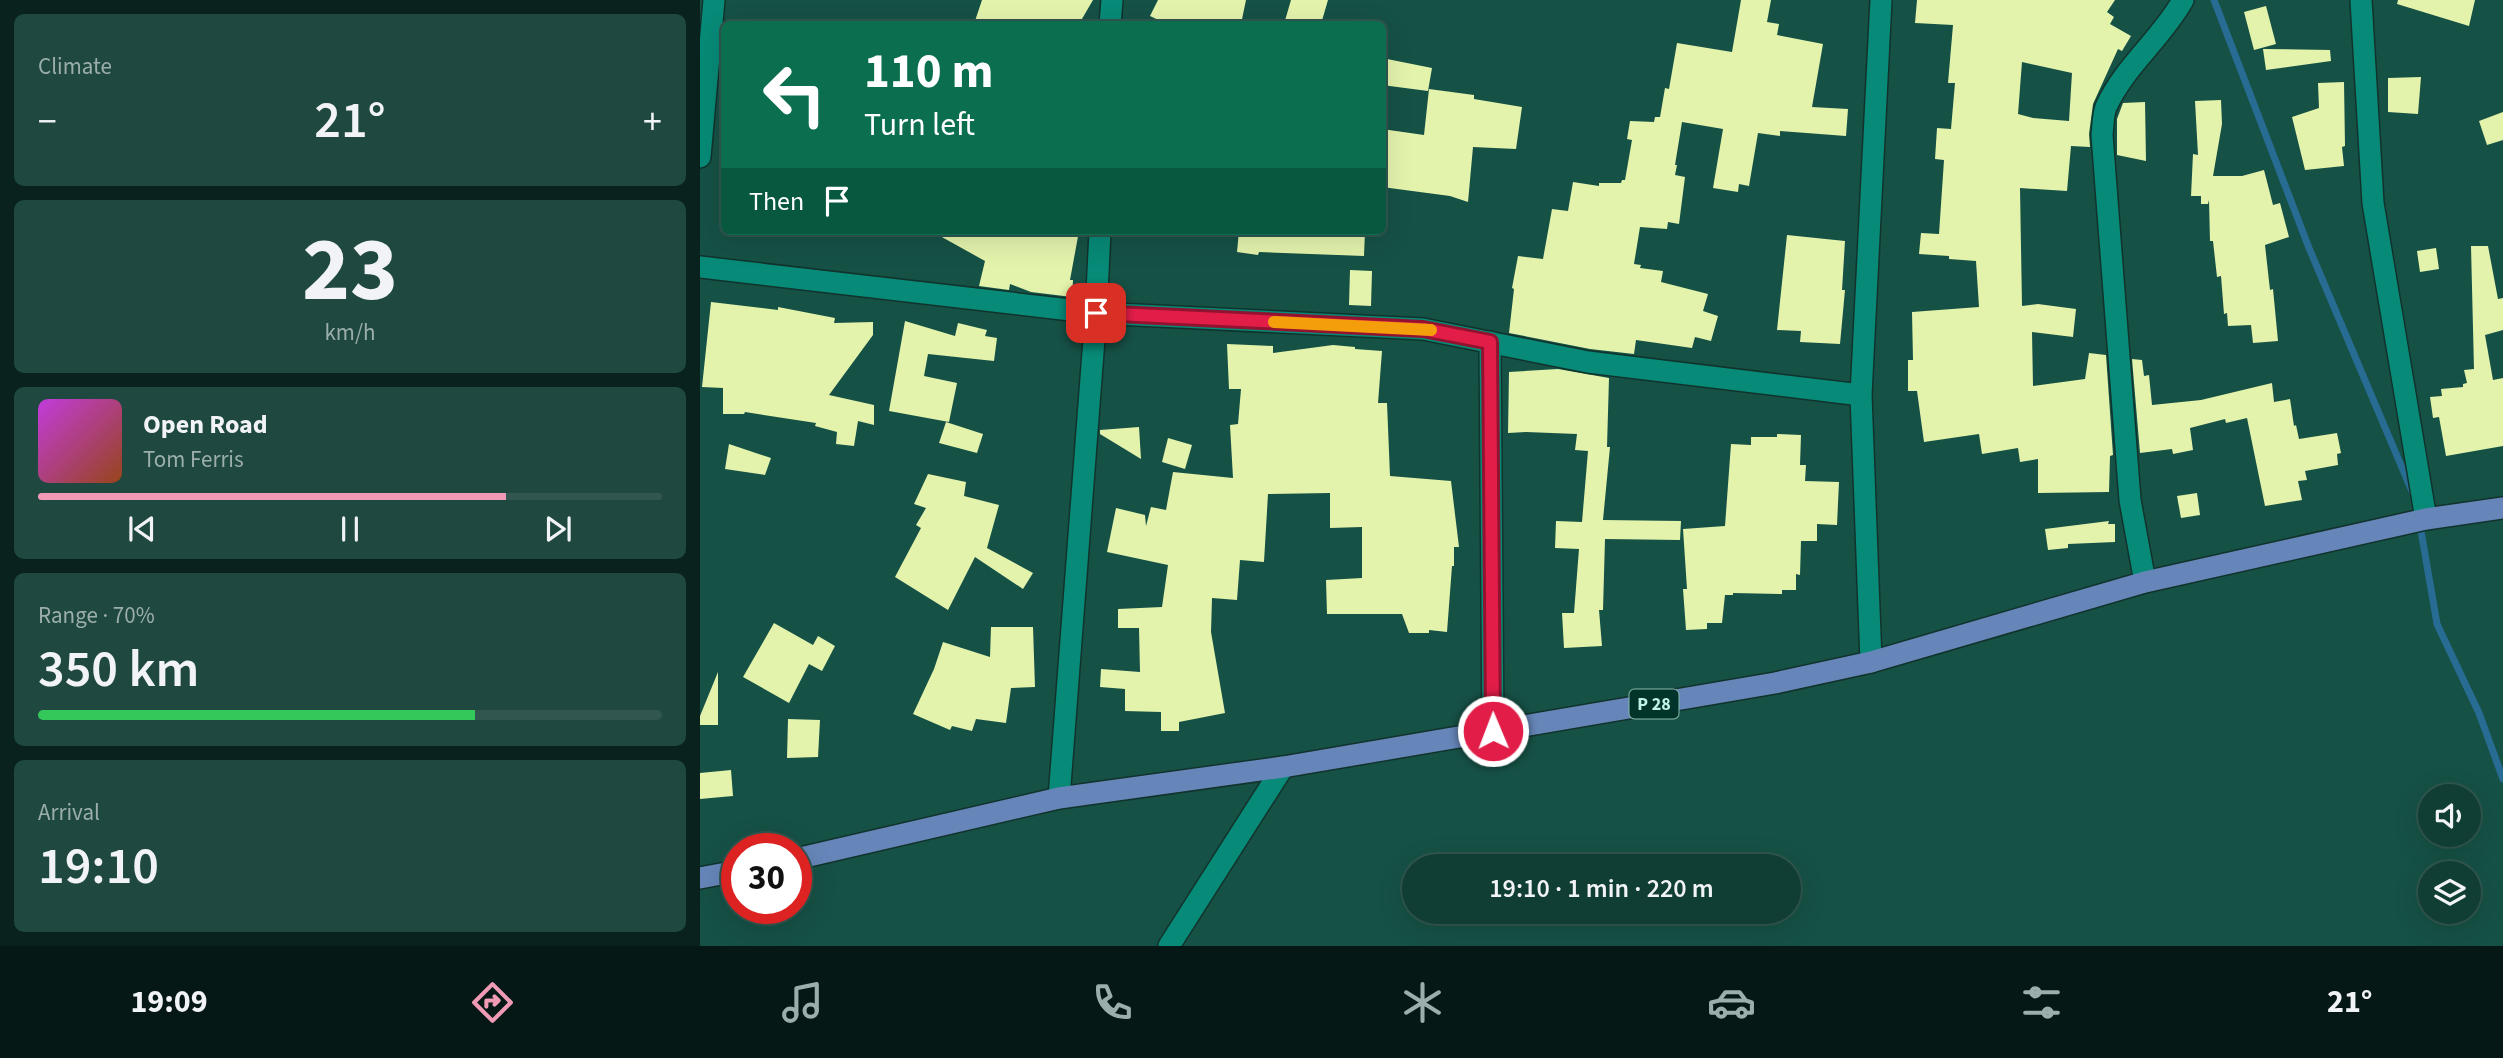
<!DOCTYPE html>
<html lang="en">
<head>
<meta charset="utf-8">
<style>
	body { margin:0; font-family:"Source Sans 3",sans-serif; background:#1e4840; color:#f1f3f6; height:100vh; display:flex; flex-direction:column; font-size:26px; white-space:nowrap }
	* { box-sizing:border-box; margin:0 }
	p { font-size:23px; color:#9caeac }
	.icon { flex:none; width:38px; height:38px; fill:none; stroke:currentColor; stroke-width:2; stroke-linecap:round; stroke-linejoin:round }
	.map { position:relative; flex:1; overflow:hidden }
	.drawer { display:flex; flex-direction:column; gap:14px; padding:14px; background:#09221d; width:700px }
	.drawer>* { flex:none }
	.guide { position:absolute; left:21px; top:21px; width:665px; height:214px; border-radius:10px; box-shadow:0 7px 28px #0002,0 0 0 2px #30564f; background:#0b6e4f; color:#fff; overflow:hidden }
	.buttons { position:absolute; left:1718px; top:784px; display:grid; gap:14px }
	.buttons a { display:grid; place-items:center; width:63px; height:63px; border-radius:50%; background:#103d34; box-shadow:0 7px 28px #0002,0 0 0 2px #30564f; font-size:35px }
	.speed { position:absolute; left:21px; top:833px; display:flex; gap:14px; font-size:35px; font-weight:700; text-align:center }
	.speed>* { display:grid; place-content:center; width:91px; height:91px; border-radius:50%; background:#103d34; box-shadow:0 7px 28px #0002,0 0 0 2px #30564f; line-height:1 }
	.speed .limit { border:10px solid #d22; background:#fff; color:#111 }
	.pin { position:absolute; display:grid; place-items:center; width:60px; height:60px; color:#fff; margin:-30px; border-radius:14px; box-shadow:0 4px 10px #0006 }
	.me { position:absolute; width:77px; margin:-38px; rotate:359deg; stroke-linejoin:round; filter:drop-shadow(0 0 5px #0008) }
	.turn { display:flex; align-items:center; gap:24px; height:147px; padding:0 28px; font-size:32px }
	.turn .icon { width:91px; height:91px; stroke-width:2.5 }
	.turn b { display:block; font-size:49px; line-height:60px }
	.then { display:flex; align-items:center; height:66px; padding:0 28px; background:#0003; gap:14px; font-size:26px }
	.big { font-size:52px; font-weight:600; line-height:1.1 }
	.drawer .widget { flex:1; display:flex; flex-direction:column; justify-content:center; gap:10px; min-width:0; padding:0 24px; border-radius:10px; background:#1e4840 }
	.drawer .dial { align-items:center; gap:0 }
	.dial b { font-size:91px; line-height:1 }
	.song { display:flex; align-items:center; gap:21px }
	.cover { width:84px; height:84px; border-radius:10px; background:linear-gradient(135deg,hsl(290 70% 55%),hsl(20 70% 35%)) }
	.played { height:7px; border-radius:4px; background:linear-gradient(90deg,#f09ab6 75%,#30564f 75%) }
	.keys { display:flex; justify-content:space-around; direction:ltr }
	.heat { display:flex; justify-content:space-between; align-items:center; font-size:38px; direction:ltr }
	.charge { height:10px; border-radius:5px; background:linear-gradient(90deg,#34c759 70%,#30564f 0) }
	.trip { position:absolute; left:702px; top:854px; width:399px; height:70px; border-radius:35px; background:#103d34; box-shadow:0 7px 28px #0002,0 0 0 2px #30564f; font-weight:600; line-height:70px; text-align:center }
	.tabs { display:flex; height:112px; justify-content:space-around; align-items:center; background:#061815; color:#9caeac }
	.tabs .icon { width:49px; height:49px }
	.tabs .selected { color:#f09ab6 }
	.tabs b { font-size:32px; color:#f1f3f6 }
	main { display:flex; flex:1; min-height:0 }
	.map>svg:first-child { display:block }
</style>
</head>
<body>
<main>
<section class="drawer">
<div class="widget"><p>Climate</p>
<div class="heat"><a>−</a><b class="big">21°</b><a>+</a></div>
</div>
<div class="widget dial"><b>23</b><p>km/h</p></div>
<div class="widget">
<div class="song"><i class="cover"></i><div><b>Open Road</b><p>Tom Ferris</p></div></div>
<div class="played"></div>
<div class="keys"><svg class="icon" aria-label="previous" viewBox="0 0 24 24"><path d="M18 5L8 12l10 7zM5 5v14"/></svg><svg class="icon" aria-label="pause" viewBox="0 0 24 24"><path d="M8 5v14M16 5v14"/></svg><svg class="icon" aria-label="next" viewBox="0 0 24 24"><path d="M6 5l10 7-10 7zM19 5v14"/></svg></div>
</div>
<div class="widget"><p>Range · 70%</p><b class="big">350 km</b><div class="charge"></div></div>
<div class="widget"><p>Arrival</p><b class="big">19:10</b></div>
</section>
<div class="map">
<svg width="1803" height="946" viewBox="0 0 1803 946">
	<rect width="100%" height="100%" fill="#165146"/>
	<g fill="none" stroke-linecap="round" stroke-linejoin="round">
		<!-- stream -->
		<g stroke="#286c94" stroke-width="7">
			<polyline points="1514,0 1609,248 1714,496"/>
			<polyline points="1720,525 1737,624 1779,713 1803,779"/>
		</g>
	</g>
	<!-- building -->
	<g fill="#e3f3ac" fill-rule="evenodd">
		<polygon points="282,0 393,0 379,24 274,24"/>
		<polygon points="458,0 546,0 541,24 467,24 450,16"/>
		<polygon points="591,0 628,0 621,24 584,24"/>
		<polygon points="1041,0 1071,0 1067,22 1079,24 1077,35 1123,44 1112,107 1148,109 1146,136 1080,131 1080,136 1058,133 1049,186 1039,184 1038,192 1013,188 1023,129 982,122 975,165 977,165 975,175 985,177 979,224 968,222 967,229 940,227 934,264 941,265 940,268 963,271 961,282 1008,294 1003,311 1018,316 1011,341 995,337 992,348 936,340 934,354 890,349 809,333 814,289 812,288 818,256 843,259 852,209 868,211 873,182 899,186 899,183 921,183 922,180 925,180 932,140 927,139 930,121 954,122 955,117 960,117 965,88 969,89 977,43 1032,52"/>
		<path d="M1217,0h198l-8,12 7,5 -4,7 21,12 -9,15 -4,-2 -25,55 -4,30 1,13 -19,-1 -4,45 -47,-3 2,118 16,-2 38,5 -3,28 -41,-5 1,54 52,-7 4,-26 17,2 7,100 -3,1 -1,36 -71,1v-34l-18,3 -2,-14 -36,6 -3,-20 -55,8 -7,-51h-9v-31h5l-1,-48 67,-5 -3,-46 -27,-2v-3l-30,-2 2,-21 18,1 5,-74 -9,-1 2,-31 14,1 4,-46h-7l5,-58 -38,-2zM1322,62l50,11 -3,48 -36,-3 -15,-4z"/>
		<polygon points="1698,0 1775,0 1769,26 1697,4"/>
		<polygon points="1566,6 1576,44 1554,50 1544,12"/>
		<polygon points="1563,49 1630,50 1631,61 1566,70"/>
		<polygon points="682,58 732,68 728,91 682,85"/>
		<polygon points="1721,77 1718,114 1688,112 1688,78"/>
		<polygon points="1644,82 1645,146 1642,147 1644,166 1605,170 1592,117 1619,108 1618,83"/>
		<polygon points="729,89 774,95 774,99 822,107 816,149 773,147 768,202 750,196 682,187 682,129 724,135"/>
		<polygon points="1521,100 1522,124 1513,176 1542,176 1564,170 1573,205 1580,203 1589,237 1565,245 1570,290 1573,289 1578,341 1553,343 1551,325 1528,326 1527,313 1524,314 1521,276 1517,277 1513,241 1510,241 1509,200 1508,204 1501,204 1501,196 1491,196 1493,154 1498,155 1495,101"/>
		<polygon points="1445,102 1446,161 1417,155 1417,119 1423,103"/>
		<polygon points="1803,112 1803,140 1787,145 1779,121"/>
		<polygon points="231,231 379,231 370,280 373,280 372,297 331,292 310,284 309,290 279,286 285,261"/>
		<polygon points="539,231 665,231 664,256 559,252 558,255 537,252"/>
		<polygon points="1087,235 1145,241 1142,290 1145,290 1140,344 1100,342 1101,331 1077,330"/>
		<polygon points="1771,246 1788,246 1798,299 1803,298 1803,330 1785,335 1793,380 1803,378 1803,446 1746,456 1739,417 1733,418 1730,397 1742,396 1741,389 1763,387 1763,384 1767,383 1764,370 1774,369"/>
		<polygon points="1736,248 1739,269 1720,272 1717,251"/>
		<polygon points="650,270 672,271 671,306 649,305"/>
		<polygon points="11,302 78,310 78,307 135,318 134,323 173,322 173,335 129,395 174,405 174,425 158,421 154,446 136,444 137,432 115,426 116,423 45,412 44,414 23,414 23,388 2,387"/>
		<polygon points="205,321 255,336 258,323 287,330 285,336 297,338 294,361 228,354 224,376 257,383 249,422 189,411"/>
		<polygon points="527,344 573,346 573,353 633,345 655,347 655,349 682,351 678,403 687,403 690,476 751,481 759,547 754,547 754,566 752,566 747,632 729,630 729,633 709,633 702,614 627,614 626,580 662,578 662,527 630,528 630,493 568,494 564,562 540,560 537,600 512,598 511,632 525,713 479,722 479,731 461,731 461,712 425,711 425,689 400,687 401,669 440,672 439,628 418,628 418,609 462,607 468,565 407,552 416,508 445,515 446,526 451,507 466,510 473,472 533,478 530,425 538,424 541,389 529,389"/>
		<polygon points="1432,359 1442,360 1444,376 1449,375 1452,405 1501,400 1572,383 1574,402 1590,399 1594,426 1596,425 1599,439 1637,433 1641,453 1637,454 1638,465 1605,471 1607,480 1598,481 1602,500 1565,506 1547,418 1526,423 1525,419 1490,428 1493,450 1473,454 1472,449 1440,453"/>
		<polygon points="858,369 909,378 907,447 910,447 903,520 981,521 980,540 905,539 903,610 899,610 902,646 864,648 862,613 874,613 879,549 855,548 856,521 882,522 888,451 875,450 877,434 826,432 808,433 809,372"/>
		<polygon points="246,422 283,434 277,453 239,443"/>
		<polygon points="439,427 441,459 400,434 400,430"/>
		<polygon points="1077,434 1101,435 1100,465 1106,465 1105,481 1139,482 1137,525 1117,524 1117,541 1101,541 1100,575 1096,574 1096,590 1082,590 1082,594 1033,593 1033,595 1025,595 1022,623 1007,623 1007,629 986,630 983,589 987,589 983,529 1025,526 1031,444 1051,445 1051,437 1077,437"/>
		<polygon points="468,438 492,445 485,469 462,462"/>
		<polygon points="29,444 71,458 65,475 25,469"/>
		<polygon points="228,474 266,482 264,496 299,505 287,548 333,573 323,589 275,557 248,610 195,577 221,528 216,525 226,508 214,504"/>
		<polygon points="1497,493 1500,515 1481,518 1477,496"/>
		<polygon points="1409,521 1408,524 1415,524 1415,542 1368,544 1368,548 1348,550 1345,529"/>
		<polygon points="74,623 113,645 118,636 135,646 122,671 109,664 89,703 43,677"/>
		<polygon points="291,627 333,627 335,687 311,688 306,723 276,719 272,731 252,726 250,730 213,714 234,669 243,642 290,657"/>
		<polygon points="18,672 18,725 0,725 0,716"/>
		<polygon points="88,719 120,720 118,757 87,758"/>
		<polygon points="31,770 33,796 0,799 0,773"/>
	</g>
	<g fill="none" stroke-linecap="round" stroke-linejoin="round">
		<defs>
			<g id="minor">
				<polyline points="1661,0 1673,203 1726,519"/>
				<polyline points="410,24 412,0"/>
				<polyline points="0,157 14,0"/>
				<polyline points="0,267 396,313 723,329 888,362 1161,395 1171,662"/>
				<polyline points="790,342 793,731"/>
				<polyline points="1161,395 1181,0"/>
				<path d="M1445,582l-15,-82 -28,-365c1,-9 1,-20 4,-28 18,-40 56,-69 77,-107"/>
				<polyline points="359,798 396,313 400,231"/>
				<polyline points="469,946 583,767"/>
			</g>
			<g id="primary">
				<polyline points="96,859 359,798 583,767 1075,683 1171,662 1445,582 1726,519 1803,508"/>
				<polyline points="0,878 37,871"/>
			</g>
		</defs>
		<!-- minor casing -->
		<use href="#minor" stroke="#11332c" stroke-width="24"/>
		<!-- primary casing -->
		<use href="#primary" stroke="#11332c" stroke-width="24"/>
		<!-- minor -->
		<use href="#minor" stroke="#078a77" stroke-width="21"/>
		<!-- primary -->
		<use href="#primary" stroke="#6686b9" stroke-width="21"/>
	</g>
	<g fill="none" stroke-linecap="round" stroke-linejoin="round">
		<defs>
			<polyline id="route" points="396,313 723,329 790,342 793,731"/>
		</defs>
		<!-- route casing -->
		<use href="#route" stroke="#92132f" stroke-width="18"/>
		<!-- route -->
		<use href="#route" stroke="#e11d48" stroke-width="12"/>
		<!-- slow -->
		<polyline stroke="#f59e0b" stroke-width="12" points="574,322 731,330"/>
	</g>
	<g text-anchor="middle" stroke-width="7" stroke-linejoin="round" paint-order="stroke">
		<!-- shield labels -->
		<rect fill="#03342c" stroke="#89b9ae" stroke-width="2" x="929.5" y="689.5" width="49" height="29" rx="5"/>
		<g font-size="18" font-weight="bold" fill="#c2f2e6">
			<text x="954" y="710">P 28</text>
		</g>
	</g>
</svg>
<div class="buttons">
<a><svg class="icon" aria-label="sound" viewBox="0 0 24 24"><path d="M4 9h4l5-4v14l-5-4H4zM17 9q2 3 0 6"/></svg></a>
<a><svg class="icon" aria-label="layers" viewBox="0 0 24 24"><path d="M12 4l9 5-9 5-9-5zM3 14l9 5 9-5"/></svg></a>
</div>
<div class="speed"><div class="limit">30</div></div>
<div class="pin" style="left:396px;top:313px;background:#d93025"><svg class="icon" aria-label="arrive" viewBox="0 0 24 24"><path d="M6 21V4h12l-3 4 3 4H6"/></svg></div>
<svg class="me" style="left:793px;top:731px" viewBox="-20 -20 40 40"><circle r="17" fill="#e11d48" stroke="#fff" stroke-width="3"/><path d="M0-11L8 9 0 5-8 9z" fill="#fff"/></svg>
<div class="trip">19:10 · 1 min · 220 m</div>
<div class="guide">
<div class="turn"><svg class="icon" aria-label="left" viewBox="0 0 24 24"><path d="M17 20v-9H6M10 6l-5 5 5 5"/></svg><div><b>110 m</b>Turn left</div></div>
<div class="then">Then<svg class="icon" aria-label="arrive" viewBox="0 0 24 24"><path d="M6 21V4h12l-3 4 3 4H6"/></svg></div>
</div>
</div>
</main>
<nav class="tabs">
<b>19:09</b>
<svg class="icon selected" aria-label="directions" viewBox="0 0 24 24"><path d="M12 3l9 9-9 9-9-9zM9 14v-3h6M13 9l2 2-2 2"/></svg>
<svg class="icon" aria-label="music" viewBox="0 0 24 24"><path d="M9 18V5l10-2v13"/><circle cx="6" cy="18" r="3"/><circle cx="16" cy="16" r="3"/></svg>
<svg class="icon" aria-label="phone" viewBox="0 0 24 24"><path d="M5 4h4l2 5-3 2q2 4 5 5l2-3 5 2v4C11 20 4 13 5 4z"/></svg>
<svg class="icon" aria-label="climate" viewBox="0 0 24 24"><path d="M12 3v18M4 7l16 10M4 17L20 7"/></svg>
<svg class="icon" aria-label="car" viewBox="0 0 24 24"><path d="M5 17H2v-5l4-1 3-4h7l3 4 3 1v5h-3M9 17h6M6 11h13"/><circle cx="7" cy="17" r="2"/><circle cx="17" cy="17" r="2"/></svg>
<svg class="icon" aria-label="filters" viewBox="0 0 24 24"><path d="M4 7h16M4 17h16"/><circle cx="9" cy="7" r="2"/><circle cx="15" cy="17" r="2"/></svg>
<b>21°</b>
</nav>
</body>
</html>
